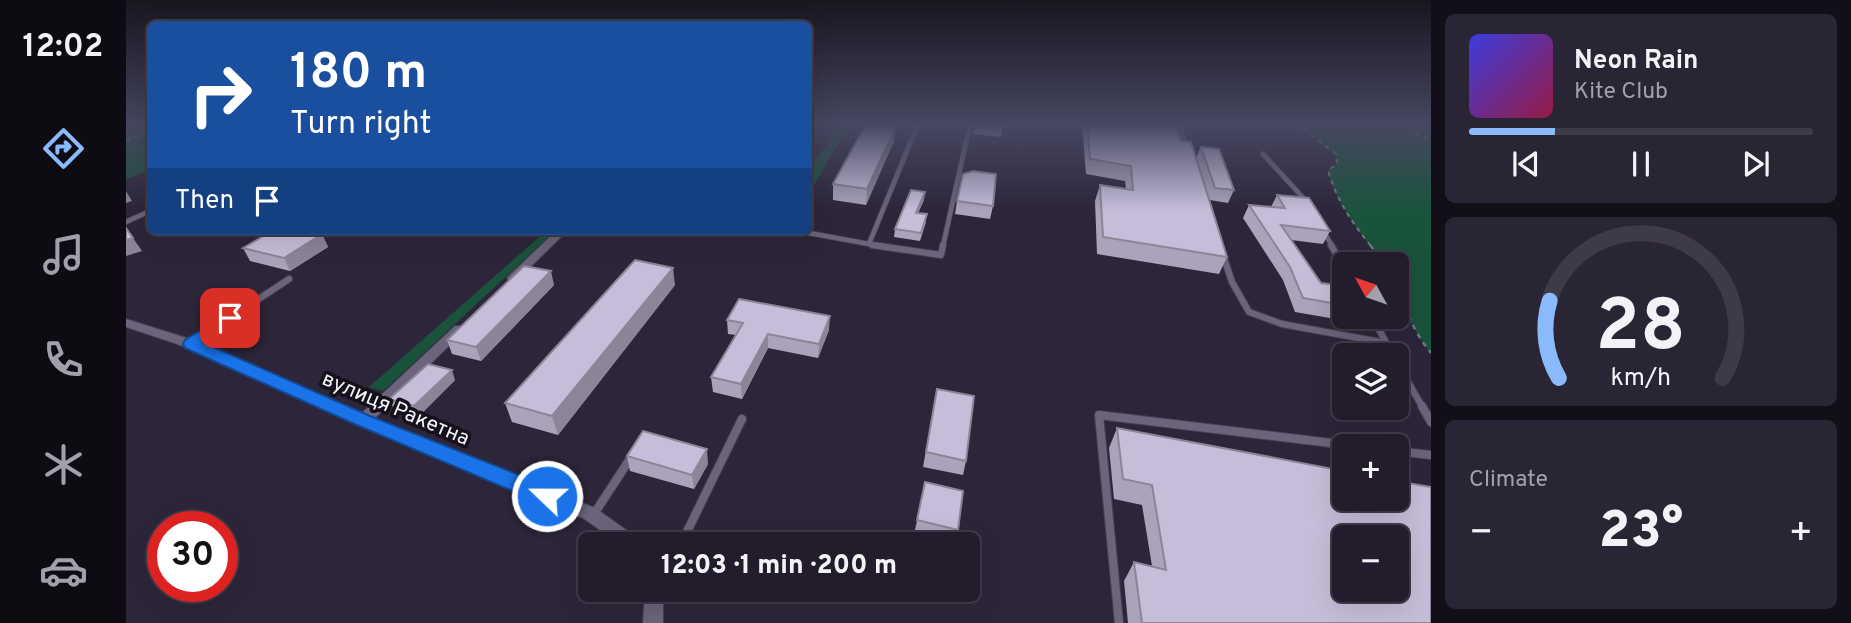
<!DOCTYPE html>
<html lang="en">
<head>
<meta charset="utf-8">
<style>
	body { margin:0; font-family:Overpass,sans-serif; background:#2a2534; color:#f1f3f6; height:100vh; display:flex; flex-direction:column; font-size:26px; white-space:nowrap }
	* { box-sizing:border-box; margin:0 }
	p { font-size:23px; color:#a2a1a9 }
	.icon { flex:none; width:38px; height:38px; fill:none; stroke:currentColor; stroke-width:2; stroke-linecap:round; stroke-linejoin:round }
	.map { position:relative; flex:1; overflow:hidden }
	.sheet { display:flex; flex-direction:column; gap:14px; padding:14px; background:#130f18; width:420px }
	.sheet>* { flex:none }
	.hud { position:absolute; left:21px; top:21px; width:665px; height:214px; border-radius:10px; box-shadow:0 7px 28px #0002,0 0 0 2px #3f3a48; background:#1a4fa0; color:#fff; overflow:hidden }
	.needle { width:46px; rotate:310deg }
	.controls { position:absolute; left:1206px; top:252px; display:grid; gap:14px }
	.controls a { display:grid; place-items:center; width:77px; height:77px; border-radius:10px; background:#221c2c; box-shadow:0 7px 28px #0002,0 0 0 2px #3f3a48; font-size:35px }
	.speed { position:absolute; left:21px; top:511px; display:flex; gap:14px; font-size:35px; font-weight:700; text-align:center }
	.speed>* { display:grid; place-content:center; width:91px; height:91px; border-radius:50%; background:#221c2c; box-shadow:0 7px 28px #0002,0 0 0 2px #3f3a48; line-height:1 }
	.speed .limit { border:10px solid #d22; background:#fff; color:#111 }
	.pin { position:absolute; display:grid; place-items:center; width:60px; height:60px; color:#fff; margin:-30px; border-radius:14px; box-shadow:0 4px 10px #0006 }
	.me { position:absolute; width:77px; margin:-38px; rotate:292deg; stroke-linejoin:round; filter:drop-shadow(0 0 5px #0008) }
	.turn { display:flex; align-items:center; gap:24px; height:147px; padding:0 28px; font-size:32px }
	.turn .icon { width:91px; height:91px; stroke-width:2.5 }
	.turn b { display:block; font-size:49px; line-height:60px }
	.then { display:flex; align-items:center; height:66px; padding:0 28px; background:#0003; gap:14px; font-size:26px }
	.big { font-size:52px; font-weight:800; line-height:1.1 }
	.sheet .widget { flex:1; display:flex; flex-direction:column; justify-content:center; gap:10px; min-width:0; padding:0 24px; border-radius:10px; background:#2a2534 }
	.sheet .dial { align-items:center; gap:0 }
	.dial svg { height:182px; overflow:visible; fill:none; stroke:#3f3a48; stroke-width:7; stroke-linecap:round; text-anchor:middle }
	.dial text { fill:#f1f3f6; stroke:none }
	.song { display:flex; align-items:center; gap:21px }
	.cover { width:84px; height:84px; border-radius:10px; background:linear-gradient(135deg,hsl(240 70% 55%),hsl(340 70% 35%)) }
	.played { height:7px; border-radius:4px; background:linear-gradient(90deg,#8abafc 25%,#3f3a48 25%) }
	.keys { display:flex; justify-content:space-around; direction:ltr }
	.heat { display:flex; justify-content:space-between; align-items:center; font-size:38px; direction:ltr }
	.trip { position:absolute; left:452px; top:532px; width:402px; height:70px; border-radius:10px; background:#221c2c; box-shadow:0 7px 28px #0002,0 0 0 2px #3f3a48; font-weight:800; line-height:70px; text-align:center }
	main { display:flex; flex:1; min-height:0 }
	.tab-bar { display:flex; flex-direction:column; width:126px; justify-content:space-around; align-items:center; background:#0e0b12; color:#a2a1a9 }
	.tab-bar .icon { width:49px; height:49px }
	.tab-bar .on { color:#8abafc }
	.tab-bar b { font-size:32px; color:#f1f3f6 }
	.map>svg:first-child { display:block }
</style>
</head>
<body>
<main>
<nav class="tab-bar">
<b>12:02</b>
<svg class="icon on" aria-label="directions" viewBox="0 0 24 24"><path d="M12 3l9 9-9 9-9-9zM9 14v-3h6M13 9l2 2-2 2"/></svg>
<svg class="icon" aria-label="music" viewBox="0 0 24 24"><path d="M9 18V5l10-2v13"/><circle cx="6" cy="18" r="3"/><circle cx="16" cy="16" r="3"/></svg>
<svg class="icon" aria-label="phone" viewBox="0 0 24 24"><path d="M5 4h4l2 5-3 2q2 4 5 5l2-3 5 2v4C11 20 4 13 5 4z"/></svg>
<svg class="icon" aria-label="climate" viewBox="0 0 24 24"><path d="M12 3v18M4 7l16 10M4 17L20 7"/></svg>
<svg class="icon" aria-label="car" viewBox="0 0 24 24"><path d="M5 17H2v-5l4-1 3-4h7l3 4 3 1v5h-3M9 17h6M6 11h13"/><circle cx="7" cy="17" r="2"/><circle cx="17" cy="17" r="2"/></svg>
</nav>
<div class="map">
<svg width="1305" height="623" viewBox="0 0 1305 623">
	<rect width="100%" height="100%" fill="#2d263a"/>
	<!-- green -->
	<g fill="#1a533c">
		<polygon points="0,124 24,124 24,170 0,179"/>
		<polygon points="708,124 724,124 683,193 683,165 703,144"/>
		<path d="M1171,124h134v229c-20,-24 -35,-58 -35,-89h-11c-21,-27 -50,-59 -57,-94l9,-6 -1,-10z"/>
		<polygon points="420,231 429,231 257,391 243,387"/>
	</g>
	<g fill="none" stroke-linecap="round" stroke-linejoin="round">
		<defs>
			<g id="service-far2">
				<polyline points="1054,126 1061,149"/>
				<polyline points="1137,154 1181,202"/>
				<polyline points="0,222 24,211"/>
				<polyline points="1197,230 1206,246"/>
				<polyline points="672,231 743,244 791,126"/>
				<polyline points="743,244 758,246"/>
				<polyline points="817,246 844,124"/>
			</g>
			<g id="service-far1">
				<polyline points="746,245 815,255 817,245"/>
				<polyline points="1205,245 1218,268"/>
				<polyline points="1097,255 1106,282 1123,312 1156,324 1260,343"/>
				<polyline points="1246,317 1267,355"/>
				<polyline points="65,344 163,279"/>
				<polyline points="1270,361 1297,408"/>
			</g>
			<g id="service">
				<polyline points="1296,406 1305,422"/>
				<polyline points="1270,451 1305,455"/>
				<polyline points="468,514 506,456"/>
				<polyline points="555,544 616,419"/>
				<polyline points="993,623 973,415 1230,446"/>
			</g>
			<g id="minor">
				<polygon points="430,231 441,231 391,280 383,280 381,278 383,276"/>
				<polygon points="0,319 70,341 235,414 329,326 337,326 339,329 337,332 248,419 469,508 513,539 516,544 494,544 457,518 232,425 60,347 0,327"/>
				<polygon points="519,590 537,590 537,623 517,623"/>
			</g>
		</defs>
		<!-- service-far2 casing -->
		<use href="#service-far2" stroke="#464152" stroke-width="6"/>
		<!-- service-far1 casing -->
		<use href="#service-far1" stroke="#464152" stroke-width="8"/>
		<!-- service casing -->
		<use href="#service" stroke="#464152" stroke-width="10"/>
		<!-- minor casing -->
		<use href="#minor" stroke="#464152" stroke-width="2"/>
		<!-- path-far1 -->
		<g stroke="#777283" stroke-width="2" stroke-dasharray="4.5 4.5" stroke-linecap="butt">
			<path d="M1171,124l39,30 1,10 -9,6c8,29 24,53 43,76"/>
			<polyline points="1264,124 1305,140"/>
			<polyline points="0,140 24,132"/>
		</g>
		<!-- path -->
		<g stroke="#777283" stroke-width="2.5" stroke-dasharray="5 5" stroke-linecap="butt">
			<polyline points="1244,245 1259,264"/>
			<path d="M1270,278c8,28 16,52 35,75"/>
		</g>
		<!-- service-far2 -->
		<use href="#service-far2" stroke="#6b647b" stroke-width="4.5"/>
		<!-- service-far1 -->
		<use href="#service-far1" stroke="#6b647b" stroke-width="6"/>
		<!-- service -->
		<use href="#service" stroke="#6b647b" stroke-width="8"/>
		<!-- minor -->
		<use href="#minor" fill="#6b647b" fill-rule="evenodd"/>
	</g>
	<!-- wall -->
	<g fill="#aaa3ba">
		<polygon points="849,124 877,124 875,137 847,134"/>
		<polygon points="956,124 1049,124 1055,141 1070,158 1075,147 1108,190 1102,203 1084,200 1101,257 1093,274 971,254 969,201 974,185 1000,189 999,181 960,174"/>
		<polygon points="768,141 740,205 707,200 707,184"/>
		<polygon points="1151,195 1204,231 1197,244 1165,240 1195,283 1218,286 1218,317 1230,317 1227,322 1169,312 1157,280 1117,218 1123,205 1145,207"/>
		<polygon points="798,200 792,213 800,222 794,241 768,237 769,229"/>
		<polygon points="831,201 867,206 864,219 829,214"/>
		<polygon points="196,234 202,247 164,271 124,261 117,248"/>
		<polygon points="428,285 355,361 326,354 321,340"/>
		<polygon points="549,285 432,435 386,422 379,403"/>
		<polygon points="601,320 703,330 692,358 642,348 616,399 587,392 585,377 610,335 602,334"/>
		<polygon points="329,380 293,416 268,409 263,399"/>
		<polygon points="811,389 840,461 837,475 797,467"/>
		<polygon points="991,428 1305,623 1002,623 998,581 1008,562 1026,566 1016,505 988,499 983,448"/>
		<polygon points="501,456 582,464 568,489 504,471"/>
		<polygon points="799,482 832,530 829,540 789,530"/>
	</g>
	<!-- shaded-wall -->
	<g fill="#8b8597">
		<polygon points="770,126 768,141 740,205 741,189"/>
		<polygon points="0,191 6,201 0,203"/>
		<polygon points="799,192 798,200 789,220 790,213"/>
		<polygon points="196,234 202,247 164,271 158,258"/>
		<polygon points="7,238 16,251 0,256 0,240"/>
		<polygon points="547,268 549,285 432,435 426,416"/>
		<polygon points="425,271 428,285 355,361 350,347"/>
		<polygon points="704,316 703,330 692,358 693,344"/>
		<polygon points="642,334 642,348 616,399 615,384"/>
		<polygon points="326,370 329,380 293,416 288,406"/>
		<polygon points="581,449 582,464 568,489 566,475"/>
	</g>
	<!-- building -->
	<g fill="#c6bed8" stroke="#8b8597" stroke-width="2" fill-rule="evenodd">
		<polygon points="740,124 751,124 770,126 741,189 707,184"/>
		<polygon points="961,124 1049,124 1055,141 1065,142 1101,257 977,237 974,185 1007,190 1005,166 964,159"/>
		<polygon points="1075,147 1093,149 1108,190 1089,188"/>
		<polygon points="847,171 870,174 867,206 831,201 837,174"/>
		<polygon points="785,190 799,192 790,213 801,214 795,233 769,229"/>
		<polygon points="1151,195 1183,198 1204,231 1155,225 1195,283 1218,286 1218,305 1177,298 1164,267 1123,205 1159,208"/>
		<polygon points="0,228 7,238 0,240"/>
		<polygon points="146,231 184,231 196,234 158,258 117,248"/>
		<polygon points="509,260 547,268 426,416 379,403"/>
		<polygon points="398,266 425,271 350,347 321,340"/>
		<polygon points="613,299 704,316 693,344 642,334 615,384 585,377 617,323 601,320"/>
		<polygon points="302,364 326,370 288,406 263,399"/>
		<polygon points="811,389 848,396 840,461 800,452"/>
		<path d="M991,428l227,43v28h52v-18l35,6v136h-289l-8,-61 32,8 -14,-85 -29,-6zM1218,537h52v53h-52z"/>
		<polygon points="517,431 581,449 566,475 501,456"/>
		<polygon points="799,482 837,491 832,530 791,520"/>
	</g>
	<!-- sky -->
	<linearGradient id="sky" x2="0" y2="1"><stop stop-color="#191520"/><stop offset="0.59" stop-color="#464760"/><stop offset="1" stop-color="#464760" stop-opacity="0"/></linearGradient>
	<rect width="1305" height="211" fill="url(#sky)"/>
	<!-- route -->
	<polygon fill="#1a73e8" stroke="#114b97" stroke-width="2" points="104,313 110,315 112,318 110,322 78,343 244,416 428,489 431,496 428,502 421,504 413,502 231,425 59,348 57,344 59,340"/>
	<g text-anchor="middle" stroke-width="7" stroke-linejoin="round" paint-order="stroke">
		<!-- near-street labels -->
		<g font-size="21" fill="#f6f2ff" stroke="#14111a">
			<text transform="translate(270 408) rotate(23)" y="7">вулиця Ракетна</text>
		</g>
	</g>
</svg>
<div class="controls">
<a><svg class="needle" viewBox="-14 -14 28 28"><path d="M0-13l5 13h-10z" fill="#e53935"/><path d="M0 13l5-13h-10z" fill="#a2a1a9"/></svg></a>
<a><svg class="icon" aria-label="layers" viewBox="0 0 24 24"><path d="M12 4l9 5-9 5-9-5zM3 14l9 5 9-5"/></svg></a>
<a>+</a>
<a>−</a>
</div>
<div class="speed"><div class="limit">30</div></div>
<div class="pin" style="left:104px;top:318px;background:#d93025"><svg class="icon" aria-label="arrive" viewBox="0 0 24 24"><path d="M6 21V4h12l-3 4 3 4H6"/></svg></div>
<svg class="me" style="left:421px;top:496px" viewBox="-20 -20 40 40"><circle r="17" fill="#1a73e8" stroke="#fff" stroke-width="3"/><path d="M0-11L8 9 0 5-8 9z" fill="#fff"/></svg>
<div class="trip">12:03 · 1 min · 200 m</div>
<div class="hud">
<div class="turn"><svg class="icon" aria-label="right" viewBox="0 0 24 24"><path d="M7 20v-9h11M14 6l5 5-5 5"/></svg><div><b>180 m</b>Turn right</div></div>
<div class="then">Then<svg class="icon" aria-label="arrive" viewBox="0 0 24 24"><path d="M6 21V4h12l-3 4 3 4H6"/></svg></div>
</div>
</div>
<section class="sheet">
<div class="widget">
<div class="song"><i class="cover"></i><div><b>Neon Rain</b><p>Kite Club</p></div></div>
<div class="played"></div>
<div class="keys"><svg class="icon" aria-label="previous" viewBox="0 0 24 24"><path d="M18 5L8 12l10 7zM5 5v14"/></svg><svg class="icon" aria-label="pause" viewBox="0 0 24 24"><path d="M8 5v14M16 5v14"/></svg><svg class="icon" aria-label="next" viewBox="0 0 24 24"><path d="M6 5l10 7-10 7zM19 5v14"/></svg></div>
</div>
<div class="widget dial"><svg viewBox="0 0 100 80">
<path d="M14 69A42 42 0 1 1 86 69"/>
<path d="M14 69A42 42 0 0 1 10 35" stroke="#8abafc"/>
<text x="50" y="56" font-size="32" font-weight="700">28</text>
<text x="50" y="72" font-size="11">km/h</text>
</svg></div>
<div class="widget"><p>Climate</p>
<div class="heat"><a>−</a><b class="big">23°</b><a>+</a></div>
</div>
</section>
</main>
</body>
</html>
